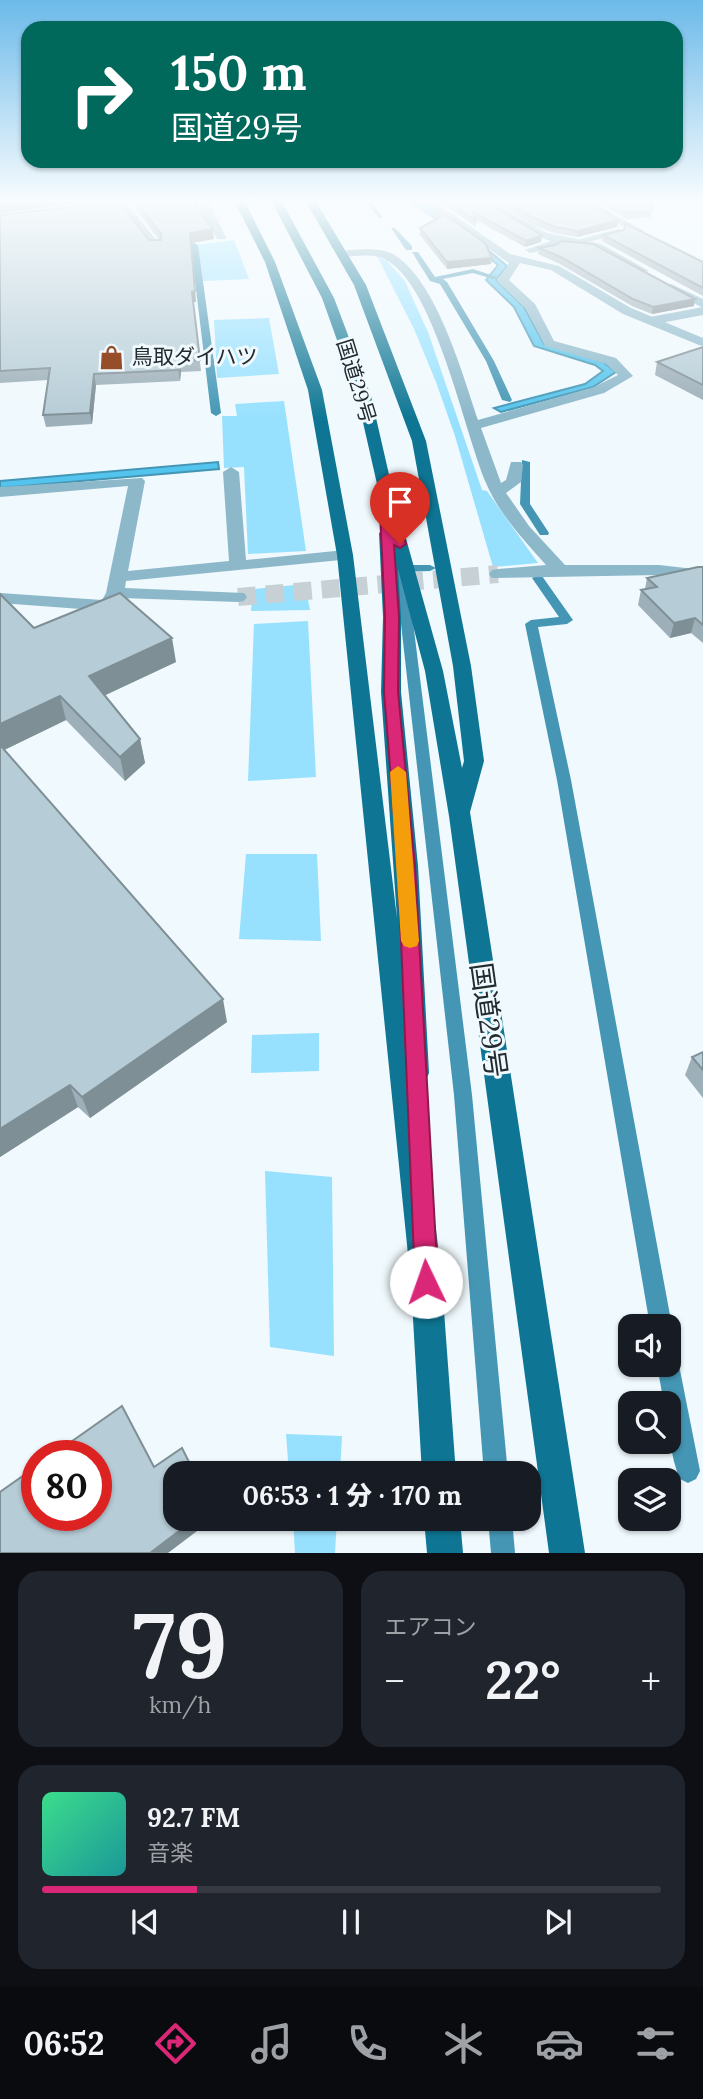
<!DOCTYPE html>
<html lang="ja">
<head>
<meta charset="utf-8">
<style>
	body { margin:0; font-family:Lora,"Noto Sans JP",serif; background:#20242c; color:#f1f3f6; height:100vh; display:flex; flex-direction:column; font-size:26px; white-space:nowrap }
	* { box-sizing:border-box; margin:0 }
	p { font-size:23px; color:#9ea1a6 }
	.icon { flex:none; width:38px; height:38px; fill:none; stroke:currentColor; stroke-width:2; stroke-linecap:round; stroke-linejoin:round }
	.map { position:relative; height:1553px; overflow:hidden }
	.side { display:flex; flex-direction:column; gap:18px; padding:18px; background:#0d0f14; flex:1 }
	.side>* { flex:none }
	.top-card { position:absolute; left:21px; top:21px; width:662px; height:147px; border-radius:21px; box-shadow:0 2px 5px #0004; background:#00695c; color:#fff; overflow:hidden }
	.fabs { position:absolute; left:618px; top:1314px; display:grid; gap:14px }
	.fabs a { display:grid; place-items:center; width:63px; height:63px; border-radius:14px; background:#171b24; box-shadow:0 2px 5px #0004; font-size:35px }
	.speed { position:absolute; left:21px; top:1440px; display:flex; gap:14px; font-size:35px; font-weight:700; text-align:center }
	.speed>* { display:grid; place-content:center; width:91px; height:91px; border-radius:50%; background:#171b24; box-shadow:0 2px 5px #0004; line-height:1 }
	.speed .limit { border:10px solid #d22; background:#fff; color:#111 }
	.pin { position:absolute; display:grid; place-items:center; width:60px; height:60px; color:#fff; margin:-72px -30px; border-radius:50% 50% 50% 0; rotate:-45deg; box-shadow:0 0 7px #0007 }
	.pin .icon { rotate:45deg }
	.me { position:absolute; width:77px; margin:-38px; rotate:357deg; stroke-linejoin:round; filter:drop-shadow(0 0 5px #0008) }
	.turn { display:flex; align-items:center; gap:24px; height:147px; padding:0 35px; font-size:32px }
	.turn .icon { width:91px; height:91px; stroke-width:2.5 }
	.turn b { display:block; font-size:49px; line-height:60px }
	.big { font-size:52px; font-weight:800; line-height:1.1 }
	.side .card { flex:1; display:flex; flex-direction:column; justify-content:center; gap:10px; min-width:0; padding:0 24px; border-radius:21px; background:#20242c }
	.side .dial { align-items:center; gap:0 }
	.dial b { font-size:91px; line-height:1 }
	.song { display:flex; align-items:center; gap:21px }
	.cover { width:84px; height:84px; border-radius:10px; background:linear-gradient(135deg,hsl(150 70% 55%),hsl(180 70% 35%)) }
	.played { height:7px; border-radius:4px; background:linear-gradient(90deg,#db2777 25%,#363941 25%) }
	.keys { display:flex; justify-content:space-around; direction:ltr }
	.heat { display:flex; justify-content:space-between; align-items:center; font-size:38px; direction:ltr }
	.side .tiles { flex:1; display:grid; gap:18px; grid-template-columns:1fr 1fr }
	.card:last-child { grid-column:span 2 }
	.trip { position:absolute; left:163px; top:1461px; width:378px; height:70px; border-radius:21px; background:#171b24; box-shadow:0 2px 5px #0004; font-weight:800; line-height:70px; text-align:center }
	.tabs { display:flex; height:112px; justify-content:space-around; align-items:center; background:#090b0e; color:#9ea1a6 }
	.tabs .icon { width:49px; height:49px }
	.tabs .active { color:#db2777 }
	.tabs b { font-size:32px; color:#f1f3f6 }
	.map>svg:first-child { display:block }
</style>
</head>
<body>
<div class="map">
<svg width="703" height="1553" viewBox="0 0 703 1553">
	<rect width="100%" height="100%" fill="#f0f9fd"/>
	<!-- green -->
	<g fill="#97e1ff">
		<polygon points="234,240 249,279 203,281 198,245"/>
		<polygon points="377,256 387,261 405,281 416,306 428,332 482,490 487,491 538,563 493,567 455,436 436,382 414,329"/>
		<polygon points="269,318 279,374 217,378 214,320"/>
		<polygon points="284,401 306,551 248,554 244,467 224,468 222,416 237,416 235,404"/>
		<polygon points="305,584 310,610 251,611 253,589"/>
		<polygon points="308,621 316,777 248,781 254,624"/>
		<polygon points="246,854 317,854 321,941 239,939"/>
		<polygon points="319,1033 319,1071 251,1073 252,1035"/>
		<polygon points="265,1171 332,1177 334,1356 270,1347"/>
		<polygon points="286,1434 342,1436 340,1473 289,1473"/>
		<polygon points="293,1519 337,1519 335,1553 295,1553"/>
	</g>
	<!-- water -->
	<g fill="#53c4ed" stroke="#4496b4" stroke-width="2">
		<path d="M406,200c26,0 79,48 101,66l-11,14 28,27 20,37 59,18 13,10 -23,15 -92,25 -7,-4 91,-24 18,-13 -8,-6 -61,-19 -20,-39 -28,-27 12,-15 -47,-37z"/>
		<polygon points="218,462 219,469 0,488 0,481"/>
	</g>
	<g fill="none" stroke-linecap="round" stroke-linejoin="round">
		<!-- stream -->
		<g fill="#4496b4" fill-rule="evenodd">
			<polygon points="363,200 370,200 383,218 379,218"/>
			<polygon points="391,228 395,228 412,246 412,250 406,250"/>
			<polygon points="194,243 198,245 221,413 216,416 211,413 191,248 174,250 170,248"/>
			<polygon points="412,252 418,252 435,277 473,269 497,277 493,279 473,273 443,279 447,282 494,361 512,400 510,402 502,400 486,361 440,284 430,281"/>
			<polygon points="522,460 530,462 530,504 549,533 548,535 540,535 520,504"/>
			<polygon points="396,554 402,557 403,565 430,565 436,568 430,571 404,572 411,606 472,1095 508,1474 484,1474 454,1095 399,606 390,557"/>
			<polygon points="538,575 542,576 573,620 567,624 538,627 571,780 672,1326 668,1333 668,1326 650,1326 557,780 525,624 531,620 559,617 532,578"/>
			<path d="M668,1354l8,3 3,8 21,106 -4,8 -8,4 -8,-4c-10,-23 -12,-51 -12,-75h-4l-7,-39h11z"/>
			<polygon points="488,1519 512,1519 515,1553 491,1553"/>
		</g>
		<!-- minor-tunnel -->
		<polyline stroke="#c7d0d4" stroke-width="18" stroke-dasharray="18 10" stroke-linecap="butt" points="238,597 498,574"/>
		<!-- service -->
		<g fill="#8db8ca" fill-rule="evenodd">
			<polygon points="618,229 622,230 622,234 579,244 574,241"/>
			<polygon points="560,238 565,241 554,249 530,253 525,250"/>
			<polygon points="703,307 703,315 650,325 644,321 650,317"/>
		</g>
		<!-- minor -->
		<g fill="#8db8ca" fill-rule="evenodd">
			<polygon points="197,200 207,200 226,237 225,239 217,239"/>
			<path d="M420,200h12l78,54 49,12 72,42 72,30v8l-4,-1 -76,-31 -72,-44 -31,-7 -11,17 26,24 19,37 62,17 17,18 -29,17 -123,35 20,55 5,-3 5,-18h10l2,3 -2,17 -15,11 23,33 36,39h94l44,5v10l-44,-5 -167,3 -3,-4 3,-4 6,-1 48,-4c-22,-25 -47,-51 -60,-82 -22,-52 -51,-197 -100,-223 -12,-7 -29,-4 -42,-3l-5,-3c6,-5 17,-4 26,-5 10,0 23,1 31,7 41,27 67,119 82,164l116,-33 24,-12 -12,-11 -61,-18 -19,-37 -29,-28 12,-18z"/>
			<polygon points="475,200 488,200 547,233 601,244 649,271 639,273 593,248 580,244 560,244 539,237"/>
			<polygon points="575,200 588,200 644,231 635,233"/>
			<polygon points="96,205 130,207 161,246 152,248 124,212 93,210 91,208"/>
			<polygon points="671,284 703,299 703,308 667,289 665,287"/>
			<polygon points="231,467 239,472 246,560 345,550 353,555 351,559 126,581 125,588 244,593 247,597 244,601 238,602 121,598 114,610 108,611 0,603 0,593 102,600 106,593 128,486 0,497 0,487 142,478 145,481 128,571 229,561 223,472"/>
		</g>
		<!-- trunk -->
		<g fill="#0e7694" fill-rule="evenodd">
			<polygon points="234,200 244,200 275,262 322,390 353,555 397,918 381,692 383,617 379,533 387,528 357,396 322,298 271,200 281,200 334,298 371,396 393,492 443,671 462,768 464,761 453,666 412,441 354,285 305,200 315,200 366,285 426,441 471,666 484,761 470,812 585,1553 549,1553 449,816 425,671 398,569 401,617 401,692 418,866 429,1073 425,1082 418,1085 441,1270 456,1474 422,1474 411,1284 337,555 308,390 265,262"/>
			<polygon points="424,1519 460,1519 463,1553 427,1553"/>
		</g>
	</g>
	<!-- wall -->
	<g fill="#9dafb8">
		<polygon points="135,200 197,200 198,208 214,239 191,243 196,302 193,302 201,371 181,372 180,381 96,385 92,424 46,427 43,415 48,380 0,383 0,215 149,240 159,240 136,209"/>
		<polygon points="437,200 481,200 541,242 525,247 476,220 476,227"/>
		<polygon points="493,200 582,200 617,227 577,237 554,233 533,225"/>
		<polygon points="594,200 651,200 652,211 651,217 627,219"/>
		<polygon points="436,208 492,258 491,264 447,269 420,235 420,228 439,217 436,215"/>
		<polygon points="603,235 703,262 703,296 602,241"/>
		<polygon points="539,248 694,306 652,314 632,306 560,264 538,254"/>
		<polygon points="703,347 703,400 655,375 657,362"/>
		<polygon points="703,567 703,643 691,633 670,638 638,605 641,590 645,589 647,578"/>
		<polygon points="0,594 34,628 176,662 105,695 140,739 145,763 125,781 66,720 4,750 227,1022 90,1118 78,1107 0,1157"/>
		<polygon points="703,1052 703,1098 685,1075 692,1057"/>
	</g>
	<!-- shaded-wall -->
	<g fill="#7f8f96">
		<polygon points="29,200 112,200 0,213 0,204"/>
		<polygon points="618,220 617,227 577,237 578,231"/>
		<polygon points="213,229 214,239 191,243 196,302 193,302 190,233"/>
		<polygon points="542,235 541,242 525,247 526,241"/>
		<polygon points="492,258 491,264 447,269 447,262"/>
		<polygon points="695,299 694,306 652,314 653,307"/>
		<polygon points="180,361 181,372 180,381 178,370"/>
		<polygon points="94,374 96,385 92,424 90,413"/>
		<polygon points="695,618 691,633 670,638 674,623"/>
		<polygon points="172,638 176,662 95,700 89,676"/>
		<polygon points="60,696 66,720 0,752 0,724"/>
		<polygon points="140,739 145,763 125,781 120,757"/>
		<polygon points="223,999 227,1022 90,1118 82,1097"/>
		<polygon points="70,1085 78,1107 0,1157 0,1129"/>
		<polygon points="195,1519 213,1519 168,1553 150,1553"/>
	</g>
	<!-- building -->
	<g fill="#b6ccd6" stroke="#7f8f96" stroke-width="2">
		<polygon points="0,200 29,200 0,204"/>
		<polygon points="135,200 192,200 213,229 190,233 195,291 192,292 200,360 180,361 178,370 94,374 90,413 43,415 50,368 0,371 0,215 106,203 121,205 149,240 161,240 161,234"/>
		<polygon points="446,200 481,200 542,235 526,241 473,212 476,221"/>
		<polygon points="503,200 582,200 618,220 578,231 555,227 534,218"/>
		<polygon points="606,200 651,200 652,211 628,213"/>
		<polygon points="436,208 485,243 492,258 447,262 420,228 444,215"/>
		<polygon points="626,224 703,262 703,288 603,235 624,230"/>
		<polygon points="562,241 593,244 695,299 653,307 633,299 561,257 539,248 555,245"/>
		<polygon points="703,347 703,385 657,362"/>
		<polygon points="698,567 703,567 703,625 695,618 674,623 641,590 657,587 647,578"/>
		<polygon points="120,593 172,638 89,676 140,739 120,757 60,696 0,724 0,594 34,628"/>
		<polygon points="0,745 223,999 82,1097 70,1085 0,1129"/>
		<polygon points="703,1052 703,1070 692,1057"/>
		<polygon points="122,1406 154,1467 182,1448 195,1474 175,1474 175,1519 195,1519 150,1553 0,1553 0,1492 37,1466 37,1516 96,1516 96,1456 51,1456"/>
	</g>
	<!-- sky -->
	<linearGradient id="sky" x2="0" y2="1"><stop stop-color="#6cbaea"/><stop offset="0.48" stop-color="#f8fcfe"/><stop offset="1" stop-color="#f8fcfe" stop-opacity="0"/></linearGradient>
	<rect width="703" height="418" fill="url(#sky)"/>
	<!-- route -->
	<polygon fill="#db2777" stroke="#8e194d" stroke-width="2" points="385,489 391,492 406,544 400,548 394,545 399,617 398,692 415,866 438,1282 435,1290 426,1293 418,1290 415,1282 398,866 384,692 385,617 379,492"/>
	<!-- slow -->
	<polygon fill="#f59e0b" points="398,766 406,772 419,941 417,946 410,948 404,946 401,941 390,772"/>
	<!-- icons -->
	<defs>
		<symbol id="shop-bare" viewBox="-9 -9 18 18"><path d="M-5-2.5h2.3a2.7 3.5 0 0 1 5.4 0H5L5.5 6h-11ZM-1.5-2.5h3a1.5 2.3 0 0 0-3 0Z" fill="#954d2a" stroke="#f0f9fd" stroke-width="2.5" paint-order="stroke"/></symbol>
	</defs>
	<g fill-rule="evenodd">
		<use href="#shop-bare" x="94" y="340" width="35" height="35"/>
	</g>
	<g text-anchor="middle" stroke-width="6" stroke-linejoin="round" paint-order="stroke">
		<!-- far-poi labels -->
		<g font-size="21" fill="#222b2f" stroke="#f0f9fd" text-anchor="start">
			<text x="132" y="364">鳥取ダイハツ</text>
		</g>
		<!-- far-street labels -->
		<g font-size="21" fill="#222b2f" stroke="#f0f9fd">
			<text transform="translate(356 381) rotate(73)" y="7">国道29号</text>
		</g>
		<!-- near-street labels -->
		<g font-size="28" fill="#222b2f" stroke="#f0f9fd">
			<text transform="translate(489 1020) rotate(82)" y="10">国道29号</text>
		</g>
	</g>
</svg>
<div class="fabs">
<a><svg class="icon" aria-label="sound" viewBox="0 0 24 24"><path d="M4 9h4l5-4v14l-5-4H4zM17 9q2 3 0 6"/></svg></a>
<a><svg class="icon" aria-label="search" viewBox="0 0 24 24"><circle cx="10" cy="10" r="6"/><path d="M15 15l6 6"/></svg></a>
<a><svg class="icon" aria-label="layers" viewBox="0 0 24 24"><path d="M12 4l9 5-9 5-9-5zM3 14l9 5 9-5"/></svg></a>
</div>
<div class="speed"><div class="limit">80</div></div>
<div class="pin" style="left:400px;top:544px;background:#d93025"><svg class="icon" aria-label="arrive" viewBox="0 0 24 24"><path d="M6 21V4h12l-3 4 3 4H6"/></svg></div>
<svg class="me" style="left:426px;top:1282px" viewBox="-20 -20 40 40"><circle r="19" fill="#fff"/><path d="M0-13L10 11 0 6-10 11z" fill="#db2777"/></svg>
<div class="trip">06:53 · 1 分 · 170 m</div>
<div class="top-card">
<div class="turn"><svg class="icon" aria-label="right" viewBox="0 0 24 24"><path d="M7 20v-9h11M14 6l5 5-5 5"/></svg><div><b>150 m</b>国道29号</div></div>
</div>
</div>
<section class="side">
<div class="tiles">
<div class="card dial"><b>79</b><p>km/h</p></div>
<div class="card"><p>エアコン</p>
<div class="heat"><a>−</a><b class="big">22°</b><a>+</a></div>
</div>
<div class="card">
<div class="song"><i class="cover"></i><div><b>92.7 FM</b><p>音楽</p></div></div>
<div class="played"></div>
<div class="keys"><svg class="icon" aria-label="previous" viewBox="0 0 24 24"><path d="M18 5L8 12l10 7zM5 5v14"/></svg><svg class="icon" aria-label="pause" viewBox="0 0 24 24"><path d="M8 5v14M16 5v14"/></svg><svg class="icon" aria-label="next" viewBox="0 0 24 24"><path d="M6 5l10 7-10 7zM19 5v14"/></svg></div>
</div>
</div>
</section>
<nav class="tabs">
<b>06:52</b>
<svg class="icon active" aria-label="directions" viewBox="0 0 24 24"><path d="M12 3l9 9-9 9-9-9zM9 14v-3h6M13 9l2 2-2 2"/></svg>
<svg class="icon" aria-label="music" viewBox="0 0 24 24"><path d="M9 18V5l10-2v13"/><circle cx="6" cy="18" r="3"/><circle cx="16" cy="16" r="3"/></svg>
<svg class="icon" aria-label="phone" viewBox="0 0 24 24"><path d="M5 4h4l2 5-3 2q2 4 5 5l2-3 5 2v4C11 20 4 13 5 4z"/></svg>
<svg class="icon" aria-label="climate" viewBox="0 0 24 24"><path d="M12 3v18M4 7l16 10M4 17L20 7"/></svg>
<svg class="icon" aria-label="car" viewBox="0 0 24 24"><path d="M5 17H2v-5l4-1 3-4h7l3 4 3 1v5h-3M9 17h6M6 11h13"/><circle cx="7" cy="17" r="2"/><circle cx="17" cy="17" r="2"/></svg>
<svg class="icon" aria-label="filters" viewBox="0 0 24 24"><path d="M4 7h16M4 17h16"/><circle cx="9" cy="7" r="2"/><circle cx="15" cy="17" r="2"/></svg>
</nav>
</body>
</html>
